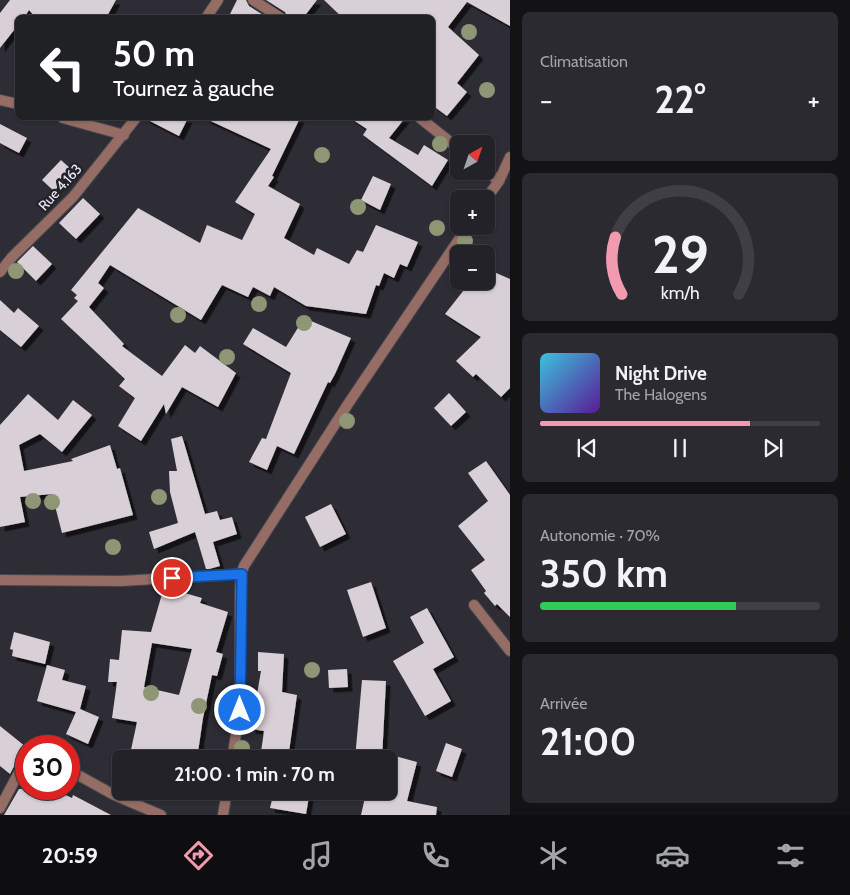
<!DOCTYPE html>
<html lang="fr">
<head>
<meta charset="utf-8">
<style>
	body { margin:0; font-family:Cabin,sans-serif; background:#2a2a30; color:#f1f3f6; height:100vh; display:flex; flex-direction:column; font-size:19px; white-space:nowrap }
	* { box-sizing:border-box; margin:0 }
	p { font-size:16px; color:#a2a4a8 }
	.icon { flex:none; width:28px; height:28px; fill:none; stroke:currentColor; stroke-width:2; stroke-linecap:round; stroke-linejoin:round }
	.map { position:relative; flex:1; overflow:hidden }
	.drawer { display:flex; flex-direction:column; gap:12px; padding:12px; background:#131316; width:340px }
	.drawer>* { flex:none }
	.hud { position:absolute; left:15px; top:15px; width:420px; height:105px; border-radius:8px; box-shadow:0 1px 4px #0004,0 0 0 1px #3f3f45; background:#202124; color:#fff; overflow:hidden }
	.needle { width:32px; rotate:40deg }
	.controls { position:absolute; left:450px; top:135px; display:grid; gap:10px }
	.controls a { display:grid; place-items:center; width:45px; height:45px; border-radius:8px; background:#222228; box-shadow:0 1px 4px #0004,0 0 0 1px #3f3f45; font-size:25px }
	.speed { position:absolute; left:15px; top:735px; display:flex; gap:10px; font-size:25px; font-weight:700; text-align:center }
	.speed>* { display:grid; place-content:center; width:65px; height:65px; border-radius:50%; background:#222228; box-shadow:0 1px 4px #0004,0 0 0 1px #3f3f45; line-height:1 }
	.speed .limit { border:8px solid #d22; background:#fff; color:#111 }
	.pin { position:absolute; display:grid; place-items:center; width:42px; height:42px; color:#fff; margin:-21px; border:2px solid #fff; border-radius:50%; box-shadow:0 1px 5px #0007 }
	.me { position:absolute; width:55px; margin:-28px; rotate:0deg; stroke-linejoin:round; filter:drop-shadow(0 0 4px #0008) }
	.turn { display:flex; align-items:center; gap:18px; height:105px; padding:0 15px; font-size:22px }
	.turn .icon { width:65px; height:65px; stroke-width:2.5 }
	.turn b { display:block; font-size:35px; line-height:42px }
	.big { font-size:38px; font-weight:700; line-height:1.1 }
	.drawer .tile { flex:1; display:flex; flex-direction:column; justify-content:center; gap:8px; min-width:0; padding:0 18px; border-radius:8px; background:#2a2a30 }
	.drawer .dial { align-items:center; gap:0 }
	.dial svg { height:130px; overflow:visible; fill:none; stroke:#3f3f45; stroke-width:7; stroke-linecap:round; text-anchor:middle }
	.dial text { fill:#f1f3f6; stroke:none }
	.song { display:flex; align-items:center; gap:15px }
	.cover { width:60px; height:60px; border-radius:8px; background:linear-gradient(135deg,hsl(190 70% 55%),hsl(270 70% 35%)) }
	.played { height:5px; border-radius:2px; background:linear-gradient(90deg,#f29aaf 75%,#3f3f45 75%) }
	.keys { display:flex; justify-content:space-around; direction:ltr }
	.heat { display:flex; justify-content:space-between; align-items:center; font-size:28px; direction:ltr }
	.charge { height:8px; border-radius:4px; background:linear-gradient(90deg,#34c759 70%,#3f3f45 0) }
	.trip { position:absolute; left:112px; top:750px; width:285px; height:50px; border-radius:8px; background:#222228; box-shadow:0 1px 4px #0004,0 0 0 1px #3f3f45; font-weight:700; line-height:50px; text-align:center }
	.dock { display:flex; height:80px; justify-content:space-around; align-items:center; background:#0e0e10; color:#a2a4a8 }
	.dock .icon { width:35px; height:35px }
	.dock .selected { color:#f29aaf }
	.dock b { font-size:22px; color:#f1f3f6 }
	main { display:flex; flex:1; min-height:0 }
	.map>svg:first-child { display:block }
</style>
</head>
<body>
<main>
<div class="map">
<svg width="510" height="815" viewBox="0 0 510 815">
	<defs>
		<filter id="shadow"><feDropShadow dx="4.5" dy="4.5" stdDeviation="0" flood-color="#0009"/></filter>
	</defs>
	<rect width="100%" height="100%" fill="#2e2d35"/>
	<!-- building -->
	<g fill="#d9cfd7" fill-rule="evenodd" filter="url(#shadow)">
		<polygon points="10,0 116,0 106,18 36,18 29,10 24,18 18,18 18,25 0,48 0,13"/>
		<polygon points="237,0 246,0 249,6 268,18 228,18"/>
		<polygon points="266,0 317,0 303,18 288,18 285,12"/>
		<polygon points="324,0 510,0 510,26 467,2 448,27 479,55 457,83 467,92 447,116 432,105 432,18 343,18"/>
		<polygon points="144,118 188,118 179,136"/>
		<polygon points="204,118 300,118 272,176 274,177 268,186 300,204 284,238 314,255 317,248 349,264 357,250 363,252 376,225 418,242 407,267 400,264 394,278 384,273 379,286 376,285 366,314 306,306 274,287 270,296 253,287 248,297 222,285 201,320 110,265 98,283 104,288 89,307 124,344 122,346 162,376 185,345 195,353 200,346 236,373 218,407 182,387 166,414 164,404 141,441 118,426 135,398 119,386 125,379 61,319 78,301 74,298 77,295 71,290 138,208 200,243 207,225 242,240 255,214 235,202 271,149"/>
		<polygon points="350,118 405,118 389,138 418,155 424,145 448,160 432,186 363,135 367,129"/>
		<polygon points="0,124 27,138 19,153 0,143"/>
		<polygon points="61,160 73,171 54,191 42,180"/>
		<polygon points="373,176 391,184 380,210 361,200"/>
		<polygon points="83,198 100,214 76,239 59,223"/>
		<polygon points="33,246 52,264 36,281 17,262"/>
		<polygon points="494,272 510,279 510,388 501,397 476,374 473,377 456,361 481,337 445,314 471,281 487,281"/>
		<polygon points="0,300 14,313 18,308 39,326 21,347 0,330"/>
		<polygon points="304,318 351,338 335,374 330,383 328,382 294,454 277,446 267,470 249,462 262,438 266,439 291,373 243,344 253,328 286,347"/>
		<polygon points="449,393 466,412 451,426 434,408"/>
		<polygon points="28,394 58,420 73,400 92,415 62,452 40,434 19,445 24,471 73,461 71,459 110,445 117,469 120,468 133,515 62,533 52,494 20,497 25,522 0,527 0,425"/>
		<polygon points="182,436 205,514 217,511 220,520 232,517 237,534 213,542 220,566 209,569 206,569 195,532 154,549 149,532 178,523 170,492 169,471 177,471 171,439"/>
		<polygon points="486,461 510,495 510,617 497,604 495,606 484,593 486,591 471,570 485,560 458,526 488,501 468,473"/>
		<polygon points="331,504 346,534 320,547 305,517"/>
		<polygon points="371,582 386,628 363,637 347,590"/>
		<path d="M164,587l38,11 -2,5 28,9 -12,40 7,2 -6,22 -5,-1 -9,43 -6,41h-68l8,-37 -25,-4 5,-36h-9l2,-23 9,1 3,-30 29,2zM152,643l40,6 -13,46 -35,-8z"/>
		<polygon points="427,608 454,657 433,669 451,701 425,716 393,661 424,643 410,617"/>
		<polygon points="14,632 50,642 45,664 12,656 13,650 10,649"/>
		<polygon points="258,652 284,654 282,692 297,695 288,759 260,759 264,731 251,729 261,671 258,671"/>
		<polygon points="47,665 65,670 62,680 86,686 80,709 99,717 88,744 66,734 76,712 37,701"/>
		<polygon points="347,669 348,687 329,688 328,670"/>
		<polygon points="362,680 386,681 382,759 355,759"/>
		<polygon points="0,726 26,747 26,752 20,755 10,774 0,766"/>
		<polygon points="446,743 462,749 452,777 436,771"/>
		<polygon points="395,756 417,762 407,801 437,807 436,815 361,815 366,793 384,797 386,791 389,791 389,780"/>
		<polygon points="19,789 53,789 72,798 73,795 111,815 4,815"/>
		<polygon points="274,791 310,791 306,814 270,808"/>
	</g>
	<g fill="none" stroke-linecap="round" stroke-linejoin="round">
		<defs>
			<g id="street">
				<polyline points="253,0 281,18"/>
				<polyline points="206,18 218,0"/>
				<polyline points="0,100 18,104"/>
				<polyline points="63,118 124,135"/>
				<polyline points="420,118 459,149"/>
				<polyline points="486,171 499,181"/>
				<polyline points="486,199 499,181 510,157"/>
				<polyline points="0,272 12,257 73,197 136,118"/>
				<polyline points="0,580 121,581 241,574"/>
				<polyline points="474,605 510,651"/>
				<polyline points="232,759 240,710 240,594 241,574 244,566 348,404 468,226"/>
				<polyline points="69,770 114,795 161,815"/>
				<polyline points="0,808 26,759"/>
				<polyline points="223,815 227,791"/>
			</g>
		</defs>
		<!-- street casing -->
		<use href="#street" stroke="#494850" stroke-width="12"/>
		<!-- street -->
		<use href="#street" stroke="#956d65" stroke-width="10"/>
	</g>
	<!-- trees -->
	<g fill="#8e9675">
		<circle cx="469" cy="32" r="8"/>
		<circle cx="487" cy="90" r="8"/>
		<circle cx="440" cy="144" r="8"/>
		<circle cx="322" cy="155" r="8"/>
		<circle cx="358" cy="207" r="8"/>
		<circle cx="437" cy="228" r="8"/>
		<circle cx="465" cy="241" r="8"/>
		<circle cx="16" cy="271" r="8"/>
		<circle cx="259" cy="304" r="8"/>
		<circle cx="178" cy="315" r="8"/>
		<circle cx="304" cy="323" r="8"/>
		<circle cx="227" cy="357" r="8"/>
		<circle cx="347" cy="421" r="8"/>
		<circle cx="159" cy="497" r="8"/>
		<circle cx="33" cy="501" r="8"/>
		<circle cx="52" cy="502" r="8"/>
		<circle cx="113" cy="547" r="8"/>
		<circle cx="312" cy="670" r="8"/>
		<circle cx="151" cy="693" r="8"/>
		<circle cx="199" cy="706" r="8"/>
		<circle cx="242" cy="748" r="8"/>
	</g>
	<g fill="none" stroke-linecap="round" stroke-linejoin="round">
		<defs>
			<polyline id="route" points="172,578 242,574 240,710"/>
		</defs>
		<!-- route casing -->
		<use href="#route" stroke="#114b97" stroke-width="12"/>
		<!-- route -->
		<use href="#route" stroke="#1a73e8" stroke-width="9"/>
	</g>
	<g text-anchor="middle" stroke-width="5" stroke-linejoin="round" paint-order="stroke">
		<!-- street labels -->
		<g font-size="14" fill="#eeedf3" stroke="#24232b">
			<text transform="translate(60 187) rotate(-48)" y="5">Rue 4.163</text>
		</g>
	</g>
</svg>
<div class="controls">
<a><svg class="needle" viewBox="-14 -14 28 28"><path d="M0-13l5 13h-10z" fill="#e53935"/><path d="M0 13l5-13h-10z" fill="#a2a4a8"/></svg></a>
<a>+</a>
<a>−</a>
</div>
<div class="speed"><div class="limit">30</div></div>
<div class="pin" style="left:172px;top:578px;background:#d93025"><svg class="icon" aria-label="arrive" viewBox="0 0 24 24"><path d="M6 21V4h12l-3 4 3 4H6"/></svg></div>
<svg class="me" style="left:240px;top:710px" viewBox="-20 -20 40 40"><circle r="17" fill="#1a73e8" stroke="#fff" stroke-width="3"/><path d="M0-11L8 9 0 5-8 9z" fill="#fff"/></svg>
<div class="trip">21:00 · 1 min · 70 m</div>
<div class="hud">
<div class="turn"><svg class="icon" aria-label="left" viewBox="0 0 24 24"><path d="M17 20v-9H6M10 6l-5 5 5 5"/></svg><div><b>50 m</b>Tournez à gauche</div></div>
</div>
</div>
<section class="drawer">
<div class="tile"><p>Climatisation</p>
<div class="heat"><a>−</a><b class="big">22°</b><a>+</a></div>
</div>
<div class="tile dial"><svg viewBox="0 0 100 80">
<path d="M14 69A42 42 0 1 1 86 69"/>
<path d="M14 69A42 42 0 0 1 10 34" stroke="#f29aaf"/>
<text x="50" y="56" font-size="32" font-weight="700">29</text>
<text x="50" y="72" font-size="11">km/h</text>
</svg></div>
<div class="tile">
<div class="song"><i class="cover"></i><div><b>Night Drive</b><p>The Halogens</p></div></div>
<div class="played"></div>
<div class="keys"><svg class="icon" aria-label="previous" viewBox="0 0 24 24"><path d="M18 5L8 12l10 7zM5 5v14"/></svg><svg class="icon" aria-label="pause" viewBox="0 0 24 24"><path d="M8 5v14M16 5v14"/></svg><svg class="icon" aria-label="next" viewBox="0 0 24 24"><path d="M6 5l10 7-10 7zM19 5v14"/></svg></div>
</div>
<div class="tile"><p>Autonomie · 70%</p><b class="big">350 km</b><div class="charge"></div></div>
<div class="tile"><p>Arrivée</p><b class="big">21:00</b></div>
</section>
</main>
<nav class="dock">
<b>20:59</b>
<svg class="icon selected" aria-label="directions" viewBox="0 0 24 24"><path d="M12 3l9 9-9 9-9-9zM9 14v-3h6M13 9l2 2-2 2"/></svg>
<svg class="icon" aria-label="music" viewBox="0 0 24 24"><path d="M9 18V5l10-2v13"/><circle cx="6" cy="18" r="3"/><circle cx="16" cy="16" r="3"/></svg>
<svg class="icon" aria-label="phone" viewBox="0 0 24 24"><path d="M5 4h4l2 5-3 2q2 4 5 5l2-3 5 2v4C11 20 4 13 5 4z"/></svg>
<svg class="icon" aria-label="climate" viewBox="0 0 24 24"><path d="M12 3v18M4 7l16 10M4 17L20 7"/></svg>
<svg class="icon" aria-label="car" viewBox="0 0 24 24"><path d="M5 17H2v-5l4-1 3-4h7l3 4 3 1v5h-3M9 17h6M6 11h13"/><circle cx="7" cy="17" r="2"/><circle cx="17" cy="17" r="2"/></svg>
<svg class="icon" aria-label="filters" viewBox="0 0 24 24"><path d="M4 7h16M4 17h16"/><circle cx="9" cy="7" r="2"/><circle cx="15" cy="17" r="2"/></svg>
</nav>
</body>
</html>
